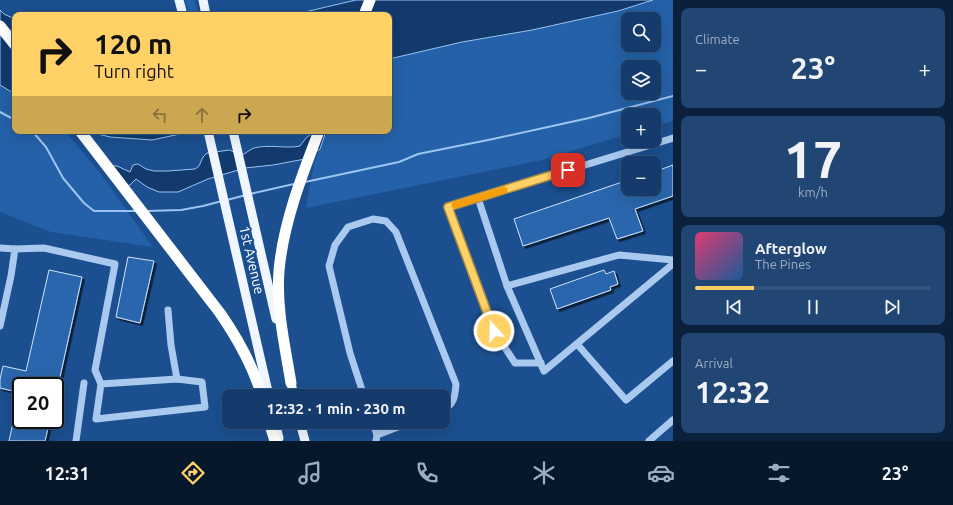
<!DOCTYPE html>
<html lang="en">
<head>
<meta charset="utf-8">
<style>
	body { margin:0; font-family:Ubuntu,sans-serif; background:#214673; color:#f1f3f6; height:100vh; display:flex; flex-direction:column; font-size:15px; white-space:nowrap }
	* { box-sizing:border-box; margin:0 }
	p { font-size:13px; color:#9dadc1 }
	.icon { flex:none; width:22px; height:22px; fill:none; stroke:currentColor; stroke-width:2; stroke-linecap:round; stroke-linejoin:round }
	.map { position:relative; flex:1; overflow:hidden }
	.side { display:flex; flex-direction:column; gap:8px; padding:8px; background:#0b203b; width:280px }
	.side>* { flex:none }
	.guide { position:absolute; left:12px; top:12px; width:380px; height:122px; border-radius:8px; box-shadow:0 4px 16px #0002,0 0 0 1px #33557e; background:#ffd166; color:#111; overflow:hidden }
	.tools { position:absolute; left:621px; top:12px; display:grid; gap:8px }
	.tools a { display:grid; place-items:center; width:40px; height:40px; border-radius:8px; background:#143b6b; box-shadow:0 4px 16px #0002,0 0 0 1px #33557e; font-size:20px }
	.speed { position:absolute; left:12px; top:377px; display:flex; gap:8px; font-size:20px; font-weight:700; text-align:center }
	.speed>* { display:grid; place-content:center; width:52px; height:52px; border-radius:50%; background:#143b6b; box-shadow:0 4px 16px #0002,0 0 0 1px #33557e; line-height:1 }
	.speed .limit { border:2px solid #111; border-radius:6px; background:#fff; color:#111 }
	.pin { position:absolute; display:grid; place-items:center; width:34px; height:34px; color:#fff; margin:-17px; border-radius:8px; box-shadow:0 2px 6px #0006 }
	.me { position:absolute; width:44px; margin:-22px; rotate:340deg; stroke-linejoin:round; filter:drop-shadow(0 0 3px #0008) }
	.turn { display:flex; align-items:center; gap:14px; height:84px; padding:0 16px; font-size:18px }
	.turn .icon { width:52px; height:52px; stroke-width:2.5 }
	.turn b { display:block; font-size:28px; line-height:34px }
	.lanes { display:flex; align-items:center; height:38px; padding:0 16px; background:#0003; justify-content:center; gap:20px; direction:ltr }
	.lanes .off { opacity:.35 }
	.big { font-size:30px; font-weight:700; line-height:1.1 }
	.side .widget { flex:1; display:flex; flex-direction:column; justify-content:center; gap:6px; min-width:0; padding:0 14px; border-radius:8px; background:#214673 }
	.side .dial { align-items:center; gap:0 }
	.dial b { font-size:52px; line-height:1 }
	.song { display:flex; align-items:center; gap:12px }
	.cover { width:48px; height:48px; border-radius:6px; background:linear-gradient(135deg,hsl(340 70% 55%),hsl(210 70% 35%)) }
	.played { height:4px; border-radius:2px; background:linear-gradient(90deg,#ffd166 25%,#33557e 25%) }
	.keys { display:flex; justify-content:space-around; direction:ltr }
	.heat { display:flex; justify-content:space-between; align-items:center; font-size:22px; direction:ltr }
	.trip { position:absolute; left:222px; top:389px; width:228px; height:40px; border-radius:8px; background:#143b6b; box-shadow:0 4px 16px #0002,0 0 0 1px #33557e; font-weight:700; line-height:40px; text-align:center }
	.tab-bar { display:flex; height:64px; justify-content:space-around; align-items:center; background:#08182b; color:#9dadc1 }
	.tab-bar .icon { width:28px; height:28px }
	.tab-bar .active { color:#ffd166 }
	.tab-bar b { font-size:18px; color:#f1f3f6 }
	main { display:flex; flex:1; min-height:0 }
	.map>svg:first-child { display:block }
</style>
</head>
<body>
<main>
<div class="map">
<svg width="673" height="441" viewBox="0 0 673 441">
	<defs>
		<filter id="shadow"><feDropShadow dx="2.5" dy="2.5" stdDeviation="0" flood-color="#0009"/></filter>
	</defs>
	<rect width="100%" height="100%" fill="#1b4f8f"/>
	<!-- green -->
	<g fill="#2461a8" fill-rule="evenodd">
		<polygon points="185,0 195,0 198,15 189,15"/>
		<path d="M653,0h20v121l-19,5v-11h-26v19l-86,26 -236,48 8,-44 12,-33h63v-72l73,-17 70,-12zM628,19h26v26h-26zM628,67h26v26h-26z"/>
		<polygon points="0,85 15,94 15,131 65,131 100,173 153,247 51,232 0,212"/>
	</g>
	<!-- water -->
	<g fill="#123a6d" stroke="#9cc4f0">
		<polygon points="356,0 653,0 618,11 532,30 462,42 389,59 389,15 292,15"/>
		<polygon points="0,10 4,14 15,19 15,94 0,85"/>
		<polygon points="86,131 194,131 152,140 110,137"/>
		<path d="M315,131h11l-6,18 -15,10 -32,6 -28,3 -37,11 -30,13h-19l-12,-5 -11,-8 -6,6 -6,2 -16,-21h9l13,6 3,-7 5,-1 8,5 8,2h14l27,-2 4,-3 4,-9 4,-4 23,-3 10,6c5,-2 9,-6 14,-8 15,-4 32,1 46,-2l6,-8z"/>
	</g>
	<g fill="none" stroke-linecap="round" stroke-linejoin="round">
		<!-- stream -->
		<g stroke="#9cc4f0" stroke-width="2">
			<polyline points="0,112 15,120"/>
			<polyline points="32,131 46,147 63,178 84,203 94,211 137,211"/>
			<polyline points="305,182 399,162 418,154 493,139 589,118 673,96"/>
			<polyline points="250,194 294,184"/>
			<polyline points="227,200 246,195"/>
			<polyline points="146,211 181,210 203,206 222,201"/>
		</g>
	</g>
	<!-- building -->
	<g fill="#2a66ad" stroke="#cfe3fa" filter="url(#shadow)">
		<polygon points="673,165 673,196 635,209 643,231 617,239 609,218 523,246 514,219 628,180 628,189 654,189 654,172"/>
		<polygon points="128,257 154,261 140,323 116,317"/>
		<polygon points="49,270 82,277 58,386 21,386 21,393 0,388 0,379 3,366 26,371"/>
		<polygon points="604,270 606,274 614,271 618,284 610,287 611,290 557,309 550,289"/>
		<polygon points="18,400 21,400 21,420 50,420 45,441 9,441"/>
	</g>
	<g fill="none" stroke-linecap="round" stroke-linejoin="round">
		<!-- minor -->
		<g stroke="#a9c9ee" stroke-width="7">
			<polyline points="478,198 507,286"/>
			<polyline points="0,248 15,249 11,276 0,326"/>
			<polyline points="15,249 44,248 115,264 95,370 101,384 96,419 205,407 202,382 177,379 101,384"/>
			<polyline points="673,260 619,255 507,286 544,371 673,264"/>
			<polyline points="168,310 171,345 177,379"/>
			<polyline points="577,344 626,400 673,361"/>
			<polyline points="541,363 515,363 494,331 448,207 673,138"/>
			<path d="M364,396l-14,-43 -21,-87 6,-21 13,-18 25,-8 13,2 10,11 60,152c-1,11 -1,20 -13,26"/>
			<polyline points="373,422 377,435 376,441"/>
			<polyline points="377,435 411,422"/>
			<polyline points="76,441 84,383"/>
			<polyline points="649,441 673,420"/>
		</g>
		<!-- major -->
		<g stroke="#f0f6ff" stroke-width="9">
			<polyline points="179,0 183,15"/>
			<polyline points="203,0 206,15"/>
			<polyline points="208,131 269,396"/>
			<polyline points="233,131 276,319"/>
			<polyline points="290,378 294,396"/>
			<polyline points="275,422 279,438"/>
			<polyline points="300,422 305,441"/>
		</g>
		<!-- highway -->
		<g stroke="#fff" stroke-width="11">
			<polyline points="364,15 370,0"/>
			<polyline points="0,26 15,45"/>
			<path d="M80,131l140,182c18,26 33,53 42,83"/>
			<path d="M291,383c-6,-37 -15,-75 -12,-112 4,-47 23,-96 40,-140"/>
			<polyline points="269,422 275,441"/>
		</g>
	</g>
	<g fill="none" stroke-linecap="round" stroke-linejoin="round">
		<defs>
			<polyline id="route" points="494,331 448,207 568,170"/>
		</defs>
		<!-- route casing -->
		<use href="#route" stroke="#a68842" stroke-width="10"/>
		<!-- route -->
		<use href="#route" stroke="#ffd166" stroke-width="7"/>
		<!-- slow -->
		<polyline stroke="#f59e0b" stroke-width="7" points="455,205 504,190"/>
	</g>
	<g text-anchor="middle" stroke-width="4" stroke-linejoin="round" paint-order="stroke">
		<!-- street labels -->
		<g font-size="14" fill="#fff" stroke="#1b4f8f">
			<text transform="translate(252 260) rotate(77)" y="5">1st Avenue</text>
		</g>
	</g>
</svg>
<div class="tools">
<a><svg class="icon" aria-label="search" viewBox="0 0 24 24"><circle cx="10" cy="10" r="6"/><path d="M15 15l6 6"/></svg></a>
<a><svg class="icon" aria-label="layers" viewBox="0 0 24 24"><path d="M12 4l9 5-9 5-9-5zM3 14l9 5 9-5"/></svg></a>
<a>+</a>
<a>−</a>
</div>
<div class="speed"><div class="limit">20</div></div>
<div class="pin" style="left:568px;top:170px;background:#d93025"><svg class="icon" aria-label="arrive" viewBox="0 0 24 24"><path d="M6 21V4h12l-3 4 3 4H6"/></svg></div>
<svg class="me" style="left:494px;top:331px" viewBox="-20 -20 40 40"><circle r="17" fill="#ffd166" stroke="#fff" stroke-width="3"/><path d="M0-11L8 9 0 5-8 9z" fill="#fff"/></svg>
<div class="trip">12:32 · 1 min · 230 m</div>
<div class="guide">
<div class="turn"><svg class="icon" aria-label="right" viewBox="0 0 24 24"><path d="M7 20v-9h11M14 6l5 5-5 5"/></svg><div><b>120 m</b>Turn right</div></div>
<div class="lanes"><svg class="icon off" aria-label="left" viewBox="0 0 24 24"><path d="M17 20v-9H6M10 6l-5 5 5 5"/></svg><svg class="icon off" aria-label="ahead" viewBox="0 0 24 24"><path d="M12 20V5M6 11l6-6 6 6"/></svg><svg class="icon" aria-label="right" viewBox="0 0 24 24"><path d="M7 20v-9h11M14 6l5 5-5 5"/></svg></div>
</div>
</div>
<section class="side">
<div class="widget"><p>Climate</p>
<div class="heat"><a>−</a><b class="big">23°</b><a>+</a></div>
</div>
<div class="widget dial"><b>17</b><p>km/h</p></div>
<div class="widget">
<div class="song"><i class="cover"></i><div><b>Afterglow</b><p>The Pines</p></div></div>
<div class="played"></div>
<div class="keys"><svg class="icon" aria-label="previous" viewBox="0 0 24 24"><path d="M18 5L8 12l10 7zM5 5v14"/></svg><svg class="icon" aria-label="pause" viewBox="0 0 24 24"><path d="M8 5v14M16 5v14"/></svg><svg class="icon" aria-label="next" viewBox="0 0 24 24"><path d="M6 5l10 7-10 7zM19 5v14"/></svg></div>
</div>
<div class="widget"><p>Arrival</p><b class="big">12:32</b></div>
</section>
</main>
<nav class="tab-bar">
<b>12:31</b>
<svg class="icon active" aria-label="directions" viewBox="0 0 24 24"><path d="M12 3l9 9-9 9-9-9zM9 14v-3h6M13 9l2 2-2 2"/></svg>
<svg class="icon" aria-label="music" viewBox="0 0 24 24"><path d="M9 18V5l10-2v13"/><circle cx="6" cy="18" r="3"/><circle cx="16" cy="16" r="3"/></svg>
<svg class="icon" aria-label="phone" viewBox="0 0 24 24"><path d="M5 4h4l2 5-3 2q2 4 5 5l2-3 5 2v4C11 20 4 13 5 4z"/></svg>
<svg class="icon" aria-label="climate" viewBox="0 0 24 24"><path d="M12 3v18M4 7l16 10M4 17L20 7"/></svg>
<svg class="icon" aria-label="car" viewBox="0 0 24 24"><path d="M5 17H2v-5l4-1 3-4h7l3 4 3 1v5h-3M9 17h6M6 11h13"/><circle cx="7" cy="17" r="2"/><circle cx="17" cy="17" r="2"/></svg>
<svg class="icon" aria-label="filters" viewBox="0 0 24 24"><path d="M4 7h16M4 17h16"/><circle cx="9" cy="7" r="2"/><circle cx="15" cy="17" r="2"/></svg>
<b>23°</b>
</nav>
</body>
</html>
